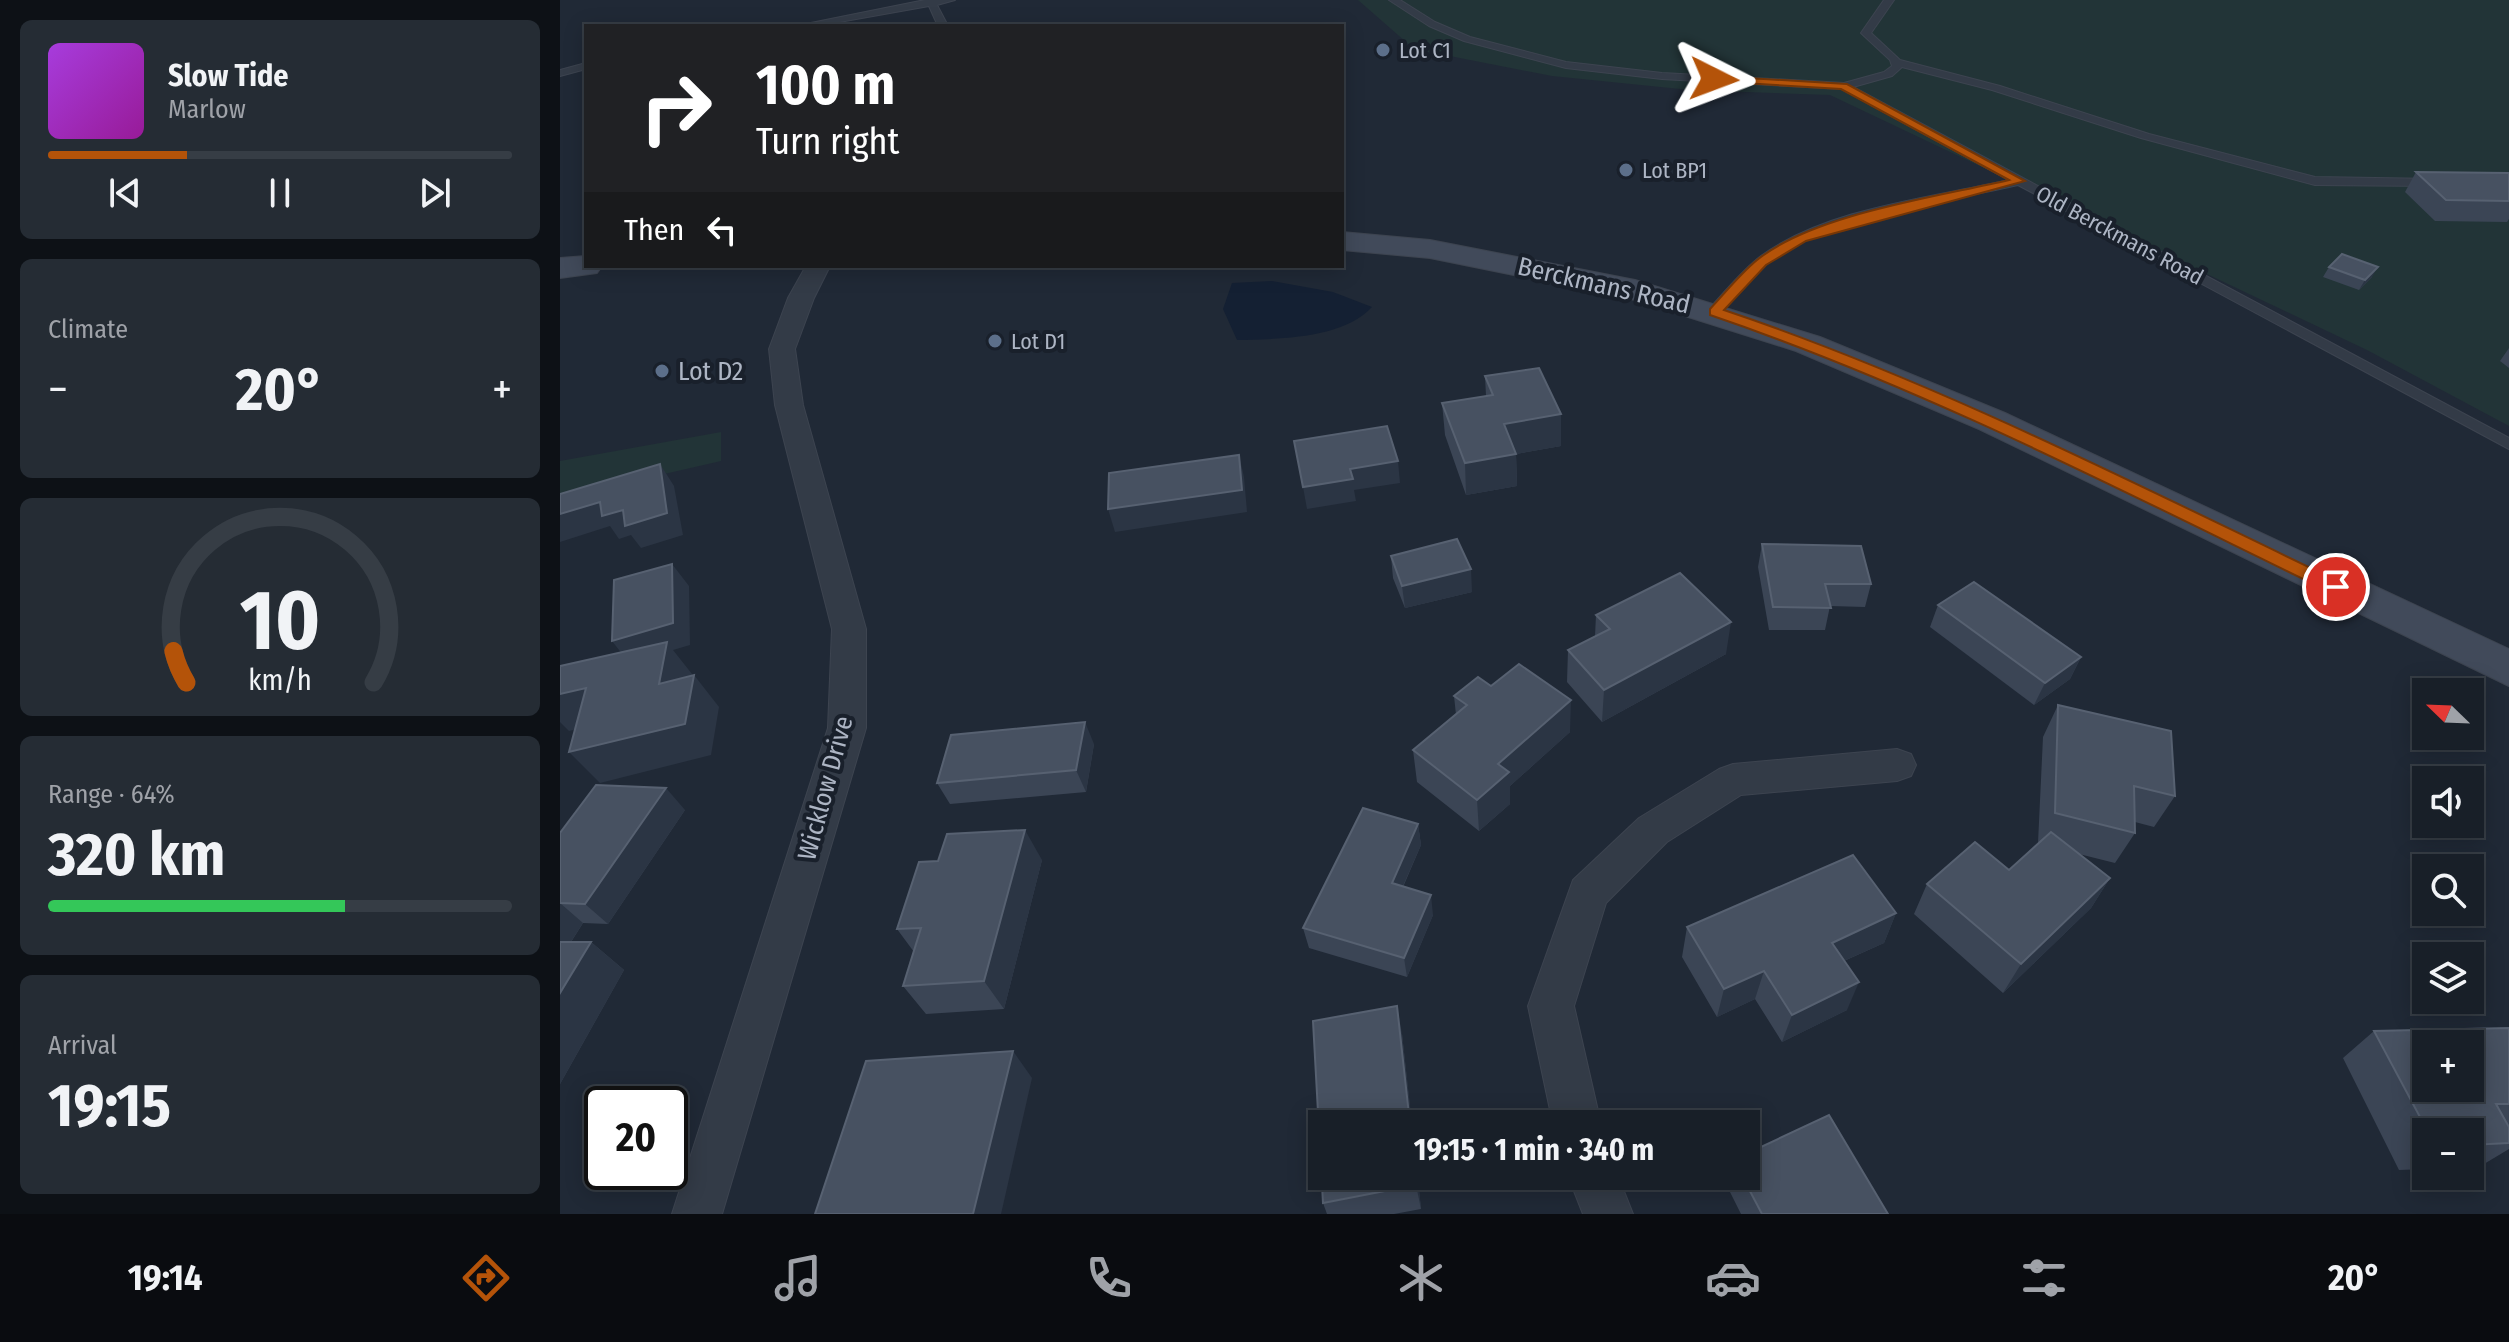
<!DOCTYPE html>
<html lang="en">
<head>
<meta charset="utf-8">
<style>
	body { margin:0; font-family:"Fira Sans Condensed",sans-serif; background:#252c34; color:#f1f3f6; height:100vh; display:flex; flex-direction:column; font-size:30px; white-space:nowrap }
	* { box-sizing:border-box; margin:0 }
	p { font-size:26px; color:#9fa2a8 }
	.icon { flex:none; width:44px; height:44px; fill:none; stroke:currentColor; stroke-width:2; stroke-linecap:round; stroke-linejoin:round }
	.map { position:relative; flex:1; overflow:hidden }
	.details { display:flex; flex-direction:column; gap:20px; padding:20px; background:#0d1116; width:560px }
	.details>* { flex:none }
	.top-card { position:absolute; left:24px; top:24px; width:760px; height:244px; border-radius:0px; box-shadow:0 4px 20px #0003,0 0 0 2px #363d45; background:#202124; color:#fff; overflow:hidden }
	.needle { width:52px; rotate:293deg }
	.buttons { position:absolute; left:1852px; top:678px; display:grid; gap:16px }
	.buttons a { display:grid; place-items:center; width:72px; height:72px; border-radius:0px; background:#181f28; box-shadow:0 4px 20px #0003,0 0 0 2px #363d45; font-size:40px }
	.speed { position:absolute; left:24px; top:1086px; display:flex; gap:16px; font-size:40px; font-weight:700; text-align:center }
	.speed>* { display:grid; place-content:center; width:104px; height:104px; border-radius:50%; background:#181f28; box-shadow:0 4px 20px #0003,0 0 0 2px #363d45; line-height:1 }
	.speed .limit { border:4px solid #111; border-radius:12px; background:#fff; color:#111 }
	.pin { position:absolute; display:grid; place-items:center; width:68px; height:68px; color:#fff; margin:-34px; border:4px solid #fff; border-radius:50%; box-shadow:0 2px 8px #0007 }
	.me { position:absolute; width:88px; margin:-44px; rotate:93deg; stroke-linejoin:round; filter:drop-shadow(0 0 6px #0008) }
	.turn { display:flex; align-items:center; gap:28px; height:168px; padding:0 40px; font-size:36px }
	.turn .icon { width:104px; height:104px; stroke-width:2.5 }
	.turn b { display:block; font-size:56px; line-height:68px }
	.then { display:flex; align-items:center; height:76px; padding:0 40px; background:#0003; gap:16px; font-size:30px }
	.big { font-size:60px; font-weight:700; line-height:1.1 }
	.details .tile { flex:1; display:flex; flex-direction:column; justify-content:center; gap:12px; min-width:0; padding:0 28px; border-radius:12px; background:#252c34 }
	.details .dial { align-items:center; gap:0 }
	.dial svg { height:208px; overflow:visible; fill:none; stroke:#363d45; stroke-width:7; stroke-linecap:round; text-anchor:middle }
	.dial text { fill:#f1f3f6; stroke:none }
	.song { display:flex; align-items:center; gap:24px }
	.cover { width:96px; height:96px; border-radius:12px; background:linear-gradient(135deg,hsl(280 70% 55%),hsl(300 70% 35%)) }
	.played { height:8px; border-radius:4px; background:linear-gradient(90deg,#b45309 30%,#363d45 30%) }
	.keys { display:flex; justify-content:space-around; direction:ltr }
	.heat { display:flex; justify-content:space-between; align-items:center; font-size:44px; direction:ltr }
	.charge { height:12px; border-radius:6px; background:linear-gradient(90deg,#34c759 64%,#363d45 0) }
	.trip { position:absolute; left:748px; top:1110px; width:452px; height:80px; border-radius:0px; background:#181f28; box-shadow:0 4px 20px #0003,0 0 0 2px #363d45; font-weight:700; line-height:80px; text-align:center }
	.tabs { display:flex; height:128px; justify-content:space-around; align-items:center; background:#0a0c10; color:#9fa2a8 }
	.tabs .icon { width:56px; height:56px }
	.tabs .selected { color:#b45309 }
	.tabs b { font-size:36px; color:#f1f3f6 }
	main { display:flex; flex:1; min-height:0 }
	.map>svg:first-child { display:block }
</style>
</head>
<body>
<main>
<section class="details">
<div class="tile">
<div class="song"><i class="cover"></i><div><b>Slow Tide</b><p>Marlow</p></div></div>
<div class="played"></div>
<div class="keys"><svg class="icon" aria-label="previous" viewBox="0 0 24 24"><path d="M18 5L8 12l10 7zM5 5v14"/></svg><svg class="icon" aria-label="pause" viewBox="0 0 24 24"><path d="M8 5v14M16 5v14"/></svg><svg class="icon" aria-label="next" viewBox="0 0 24 24"><path d="M6 5l10 7-10 7zM19 5v14"/></svg></div>
</div>
<div class="tile"><p>Climate</p>
<div class="heat"><a>−</a><b class="big">20°</b><a>+</a></div>
</div>
<div class="tile dial"><svg viewBox="0 0 100 80">
<path d="M14 69A42 42 0 1 1 86 69"/>
<path d="M14 69A42 42 0 0 1 9 57" stroke="#b45309"/>
<text x="50" y="56" font-size="32" font-weight="700">10</text>
<text x="50" y="72" font-size="11">km/h</text>
</svg></div>
<div class="tile"><p>Range · 64%</p><b class="big">320 km</b><div class="charge"></div></div>
<div class="tile"><p>Arrival</p><b class="big">19:15</b></div>
</section>
<div class="map">
<svg width="1949" height="1214" viewBox="0 0 1949 1214">
	<rect width="100%" height="100%" fill="#202936"/>
	<!-- green -->
	<g fill="#223437">
		<polygon points="798,0 1949,0 1949,426 1807,350 1270,95 1130,90 992,76 854,49"/>
		<polygon points="161,432 161,461 0,498 0,461"/>
	</g>
	<!-- water -->
	<path fill="#142033" d="M712,281l61,11 39,15c-29,32 -94,32 -135,33l-14,-31 9,-26z"/>
	<g fill="none" stroke-linecap="round" stroke-linejoin="round">
		<defs>
			<g id="lane">
				<polygon points="365,0 395,0 377,5 388,26 378,26 369,6 257,26 236,26"/>
				<path d="M829,0h11l35,22 35,15 96,25 96,11 182,10 40,-11 8,-6 -2,-6 -29,-27 23,-33h10l-23,33 29,27 100,26 149,48 166,43 121,2 2,3 -6,4 -117,-1 -174,-47 -149,-48 -90,-23 -10,9 -39,11 656,351v11l-491,-264c-77,18 -182,28 -247,76 -20,15 -36,35 -52,54h-10v-6c17,-18 32,-38 52,-53 66,-48 170,-58 248,-76l-167,-91 -180,-10 -96,-11 -102,-27 -35,-15z"/>
				<polygon points="26,63 26,69 0,76 0,70"/>
			</g>
			<g id="street">
				<polygon points="246,266 270,266 254,298 235,349 243,405 306,629 306,728 162,1214 112,1214 268,728 272,629 215,405 209,349 228,298"/>
				<polygon points="1337,749 1351,754 1356,765 1351,776 1337,781 1181,795 1107,842 1046,903 1014,1006 1041,1124 993,1124 968,1006 1013,880 1079,818 1159,769 1173,764"/>
				<polygon points="1008,1176 1058,1176 1073,1214 1023,1214"/>
			</g>
			<g id="secondary">
				<polygon points="782,232 870,240 1075,280 1260,337 1445,413 1949,649 1949,686 1419,429 1236,351 1068,298 870,258 782,250"/>
				<polygon points="26,256 26,266 42,266 37,273 0,278 0,258"/>
			</g>
		</defs>
		<!-- lane casing -->
		<use href="#lane" stroke="#3d4450" stroke-width="2"/>
		<!-- street casing -->
		<use href="#street" stroke="#3d4450" stroke-width="2"/>
		<!-- secondary casing -->
		<use href="#secondary" stroke="#3d4450" stroke-width="2"/>
		<!-- lane -->
		<use href="#lane" fill="#333b47" fill-rule="evenodd"/>
		<!-- street -->
		<use href="#street" fill="#333b47" fill-rule="evenodd"/>
		<!-- secondary -->
		<use href="#secondary" fill="#414a5a" fill-rule="evenodd"/>
	</g>
	<!-- wall -->
	<g fill="#3b4555">
		<polygon points="1856,172 1949,173 1949,219 1947,222 1875,221 1845,192"/>
		<polygon points="1769,267 1812,277 1799,290 1763,277"/>
		<polygon points="1949,348 1949,368 1940,361"/>
		<polygon points="925,376 1001,414 1001,446 956,454 957,486 906,495 885,435 882,403 926,396"/>
		<polygon points="1202,544 1311,584 1305,607 1270,606 1265,630 1209,630 1198,567"/>
		<polygon points="831,556 912,592 845,608 833,578"/>
		<polygon points="1378,605 1521,657 1510,679 1474,705 1370,627"/>
		<polygon points="1036,615 1166,654 1042,722 1007,682 1008,650 1035,636"/>
		<polygon points="931,686 1010,732 950,786 950,804 919,831 857,782 853,750 896,715 894,696"/>
		<polygon points="1498,705 1615,796 1594,827 1575,822 1575,833 1555,863 1519,854 1550,878 1531,908 1443,993 1354,914 1367,884 1449,870 1478,843 1483,737"/>
		<polygon points="534,744 526,792 390,804 377,783"/>
		<polygon points="125,810 48,924 23,923 11,942 31,942 64,970 0,1084 0,833"/>
		<polygon points="858,824 861,845 843,887 873,915 847,977 749,948 743,928"/>
		<polygon points="482,860 444,1009 366,1014 343,986 354,952 337,929"/>
		<polygon points="1336,913 1324,943 1284,961 1287,1010 1222,1042 1195,999 1157,1017 1122,957 1127,927"/>
		<polygon points="1949,1028 1949,1149 1919,1167 1910,1168 1910,1132 1866,1132 1866,1169 1839,1170 1783,1058 1814,1031"/>
		<polygon points="842,1034 861,1209 834,1214 767,1214 763,1203"/>
		<polygon points="1168,1176 1186,1176 1328,1214 1181,1214 1166,1184"/>
	</g>
	<!-- shaded-wall -->
	<g fill="#2b3544">
		<polygon points="1818,267 1812,277 1799,290 1805,280"/>
		<polygon points="1001,414 1001,446 945,456 944,424"/>
		<polygon points="956,454 957,486 906,495 905,463"/>
		<polygon points="679,455 684,477 687,512 555,532 548,509"/>
		<polygon points="838,461 840,483 794,490 796,501 747,509 743,487 790,469"/>
		<polygon points="100,464 114,486 123,535 81,548 71,535 59,539 50,526 0,542 0,514 40,502 63,510"/>
		<polygon points="112,564 129,586 130,645 113,650 132,674 125,716 70,664 52,641"/>
		<polygon points="911,569 912,592 845,608 842,586"/>
		<polygon points="1171,622 1166,654 1042,722 1044,690"/>
		<polygon points="1521,657 1510,679 1474,705 1485,683"/>
		<polygon points="134,675 159,707 151,755 40,783 9,752"/>
		<polygon points="26,688 54,720 9,731 0,722 0,694"/>
		<polygon points="1011,700 1010,732 950,786 950,804 919,831 917,800 938,764"/>
		<polygon points="525,722 534,744 526,792 516,770"/>
		<polygon points="106,788 125,810 48,924 25,904"/>
		<polygon points="858,824 861,845 835,904 832,883"/>
		<polygon points="465,830 482,860 444,1009 424,981"/>
		<polygon points="1550,878 1531,908 1443,993 1461,964"/>
		<polygon points="871,895 873,915 847,977 844,958"/>
		<polygon points="0,903 23,923 5,951 0,947"/>
		<polygon points="1336,913 1324,943 1261,971 1272,943"/>
		<polygon points="31,942 64,970 0,1084 0,993"/>
		<polygon points="1204,971 1195,999 1157,1017 1164,989"/>
		<polygon points="1299,982 1287,1010 1222,1042 1232,1015"/>
		<polygon points="837,1006 842,1034 852,1124 850,1124"/>
		<polygon points="453,1051 472,1078 441,1214 413,1214"/>
		<polygon points="855,1176 858,1176 861,1209 856,1185"/>
	</g>
	<!-- building -->
	<g fill="#475161" stroke="#576171" stroke-width="2" fill-rule="evenodd">
		<polygon points="1856,172 1949,173 1949,201 1886,200"/>
		<polygon points="1782,254 1818,267 1805,280 1769,267"/>
		<polygon points="979,368 1001,414 944,424 956,454 905,463 882,403 933,395 925,376"/>
		<polygon points="827,426 838,461 790,469 793,479 743,487 734,441"/>
		<polygon points="679,455 682,490 548,509 549,473"/>
		<polygon points="100,464 107,513 65,526 63,510 42,516 40,502 0,514 0,494"/>
		<polygon points="897,539 911,569 842,586 831,556"/>
		<polygon points="1202,544 1301,546 1311,584 1265,584 1271,608 1213,607"/>
		<polygon points="112,564 113,623 52,641 54,580"/>
		<polygon points="1120,573 1171,622 1044,690 1008,650 1050,629 1036,615"/>
		<polygon points="1414,582 1521,657 1485,683 1378,605"/>
		<polygon points="107,642 99,684 134,675 125,724 9,752 26,688 0,694 0,666"/>
		<polygon points="959,664 1011,700 938,764 949,772 917,800 853,750 907,705 894,696 918,677 931,686"/>
		<polygon points="1498,705 1611,731 1615,796 1574,786 1575,833 1495,813"/>
		<polygon points="525,722 516,770 377,783 391,735"/>
		<polygon points="36,785 106,788 25,904 0,903 0,833"/>
		<polygon points="803,808 858,824 832,883 871,895 844,958 743,928"/>
		<polygon points="465,830 424,981 343,986 361,928 337,929 359,862 378,861 387,834"/>
		<polygon points="1491,832 1550,878 1461,964 1367,884 1415,842 1449,870"/>
		<polygon points="1293,855 1336,913 1272,943 1299,982 1232,1015 1204,971 1164,989 1127,927"/>
		<polygon points="0,942 31,942 0,993"/>
		<polygon points="837,1006 850,1124 762,1124 762,1176 855,1176 856,1185 763,1203 753,1021"/>
		<path d="M1949,1028v76h-13l13,23v16l-39,2v-13h-42l-54,-101zM1866,1044h44v44h-44z"/>
		<polygon points="453,1051 413,1214 255,1214 306,1061"/>
		<polygon points="1269,1115 1328,1214 1202,1214 1182,1176 1186,1176 1186,1154"/>
	</g>
	<!-- route -->
	<path fill="#b45309" stroke="#753606" stroke-width="2" d="M1154,76l133,8 178,97 -219,60 -40,24 -42,45c214,72 415,176 618,273v9h-12c-204,-99 -405,-204 -620,-277v-6c15,-16 30,-35 47,-49 57,-46 180,-63 252,-80l-168,-91 -131,-8z"/>
	<!-- markers -->
	<g fill="#5c6f8a" stroke="#19202b" stroke-width="3">
		<circle cx="823" cy="50" r="8"/>
		<circle cx="1066" cy="170" r="8"/>
		<circle cx="435" cy="341" r="8"/>
		<circle cx="102" cy="371" r="8"/>
	</g>
	<g text-anchor="middle" stroke-width="8" stroke-linejoin="round" paint-order="stroke">
		<!-- far-poi labels -->
		<g font-size="22" fill="#adb5c4" stroke="#19202b" text-anchor="start">
			<text x="839" y="58">Lot C1</text>
			<text x="1082" y="178">Lot BP1</text>
			<text x="451" y="349">Lot D1</text>
		</g>
		<!-- far-street labels -->
		<g font-size="22" fill="#adb5c4" stroke="#19202b">
			<text transform="translate(1560 235) rotate(28)" y="8">Old Berckmans Road</text>
		</g>
		<!-- street labels -->
		<g font-size="26" fill="#adb5c4" stroke="#19202b">
			<text transform="translate(1044 285) rotate(13)" y="9">Berckmans Road</text>
			<text transform="translate(265 788) rotate(-75)" y="9">Wicklow Drive</text>
		</g>
		<!-- poi labels -->
		<g font-size="26" fill="#adb5c4" stroke="#19202b" text-anchor="start">
			<text x="118" y="380">Lot D2</text>
		</g>
	</g>
</svg>
<div class="buttons">
<a><svg class="needle" viewBox="-14 -14 28 28"><path d="M0-13l5 13h-10z" fill="#e53935"/><path d="M0 13l5-13h-10z" fill="#9fa2a8"/></svg></a>
<a><svg class="icon" aria-label="sound" viewBox="0 0 24 24"><path d="M4 9h4l5-4v14l-5-4H4zM17 9q2 3 0 6"/></svg></a>
<a><svg class="icon" aria-label="search" viewBox="0 0 24 24"><circle cx="10" cy="10" r="6"/><path d="M15 15l6 6"/></svg></a>
<a><svg class="icon" aria-label="layers" viewBox="0 0 24 24"><path d="M12 4l9 5-9 5-9-5zM3 14l9 5 9-5"/></svg></a>
<a>+</a>
<a>−</a>
</div>
<div class="speed"><div class="limit">20</div></div>
<div class="pin" style="left:1776px;top:587px;background:#d93025"><svg class="icon" aria-label="arrive" viewBox="0 0 24 24"><path d="M6 21V4h12l-3 4 3 4H6"/></svg></div>
<svg class="me" style="left:1154px;top:79px" viewBox="-20 -20 40 40"><path d="M0-17L14 15 0 8-14 15z" fill="#b45309" stroke="#fff" stroke-width="4"/></svg>
<div class="trip">19:15 · 1 min · 340 m</div>
<div class="top-card">
<div class="turn"><svg class="icon" aria-label="right" viewBox="0 0 24 24"><path d="M7 20v-9h11M14 6l5 5-5 5"/></svg><div><b>100 m</b>Turn right</div></div>
<div class="then">Then<svg class="icon" aria-label="left" viewBox="0 0 24 24"><path d="M17 20v-9H6M10 6l-5 5 5 5"/></svg></div>
</div>
</div>
</main>
<nav class="tabs">
<b>19:14</b>
<svg class="icon selected" aria-label="directions" viewBox="0 0 24 24"><path d="M12 3l9 9-9 9-9-9zM9 14v-3h6M13 9l2 2-2 2"/></svg>
<svg class="icon" aria-label="music" viewBox="0 0 24 24"><path d="M9 18V5l10-2v13"/><circle cx="6" cy="18" r="3"/><circle cx="16" cy="16" r="3"/></svg>
<svg class="icon" aria-label="phone" viewBox="0 0 24 24"><path d="M5 4h4l2 5-3 2q2 4 5 5l2-3 5 2v4C11 20 4 13 5 4z"/></svg>
<svg class="icon" aria-label="climate" viewBox="0 0 24 24"><path d="M12 3v18M4 7l16 10M4 17L20 7"/></svg>
<svg class="icon" aria-label="car" viewBox="0 0 24 24"><path d="M5 17H2v-5l4-1 3-4h7l3 4 3 1v5h-3M9 17h6M6 11h13"/><circle cx="7" cy="17" r="2"/><circle cx="17" cy="17" r="2"/></svg>
<svg class="icon" aria-label="filters" viewBox="0 0 24 24"><path d="M4 7h16M4 17h16"/><circle cx="9" cy="7" r="2"/><circle cx="15" cy="17" r="2"/></svg>
<b>20°</b>
</nav>
</body>
</html>
